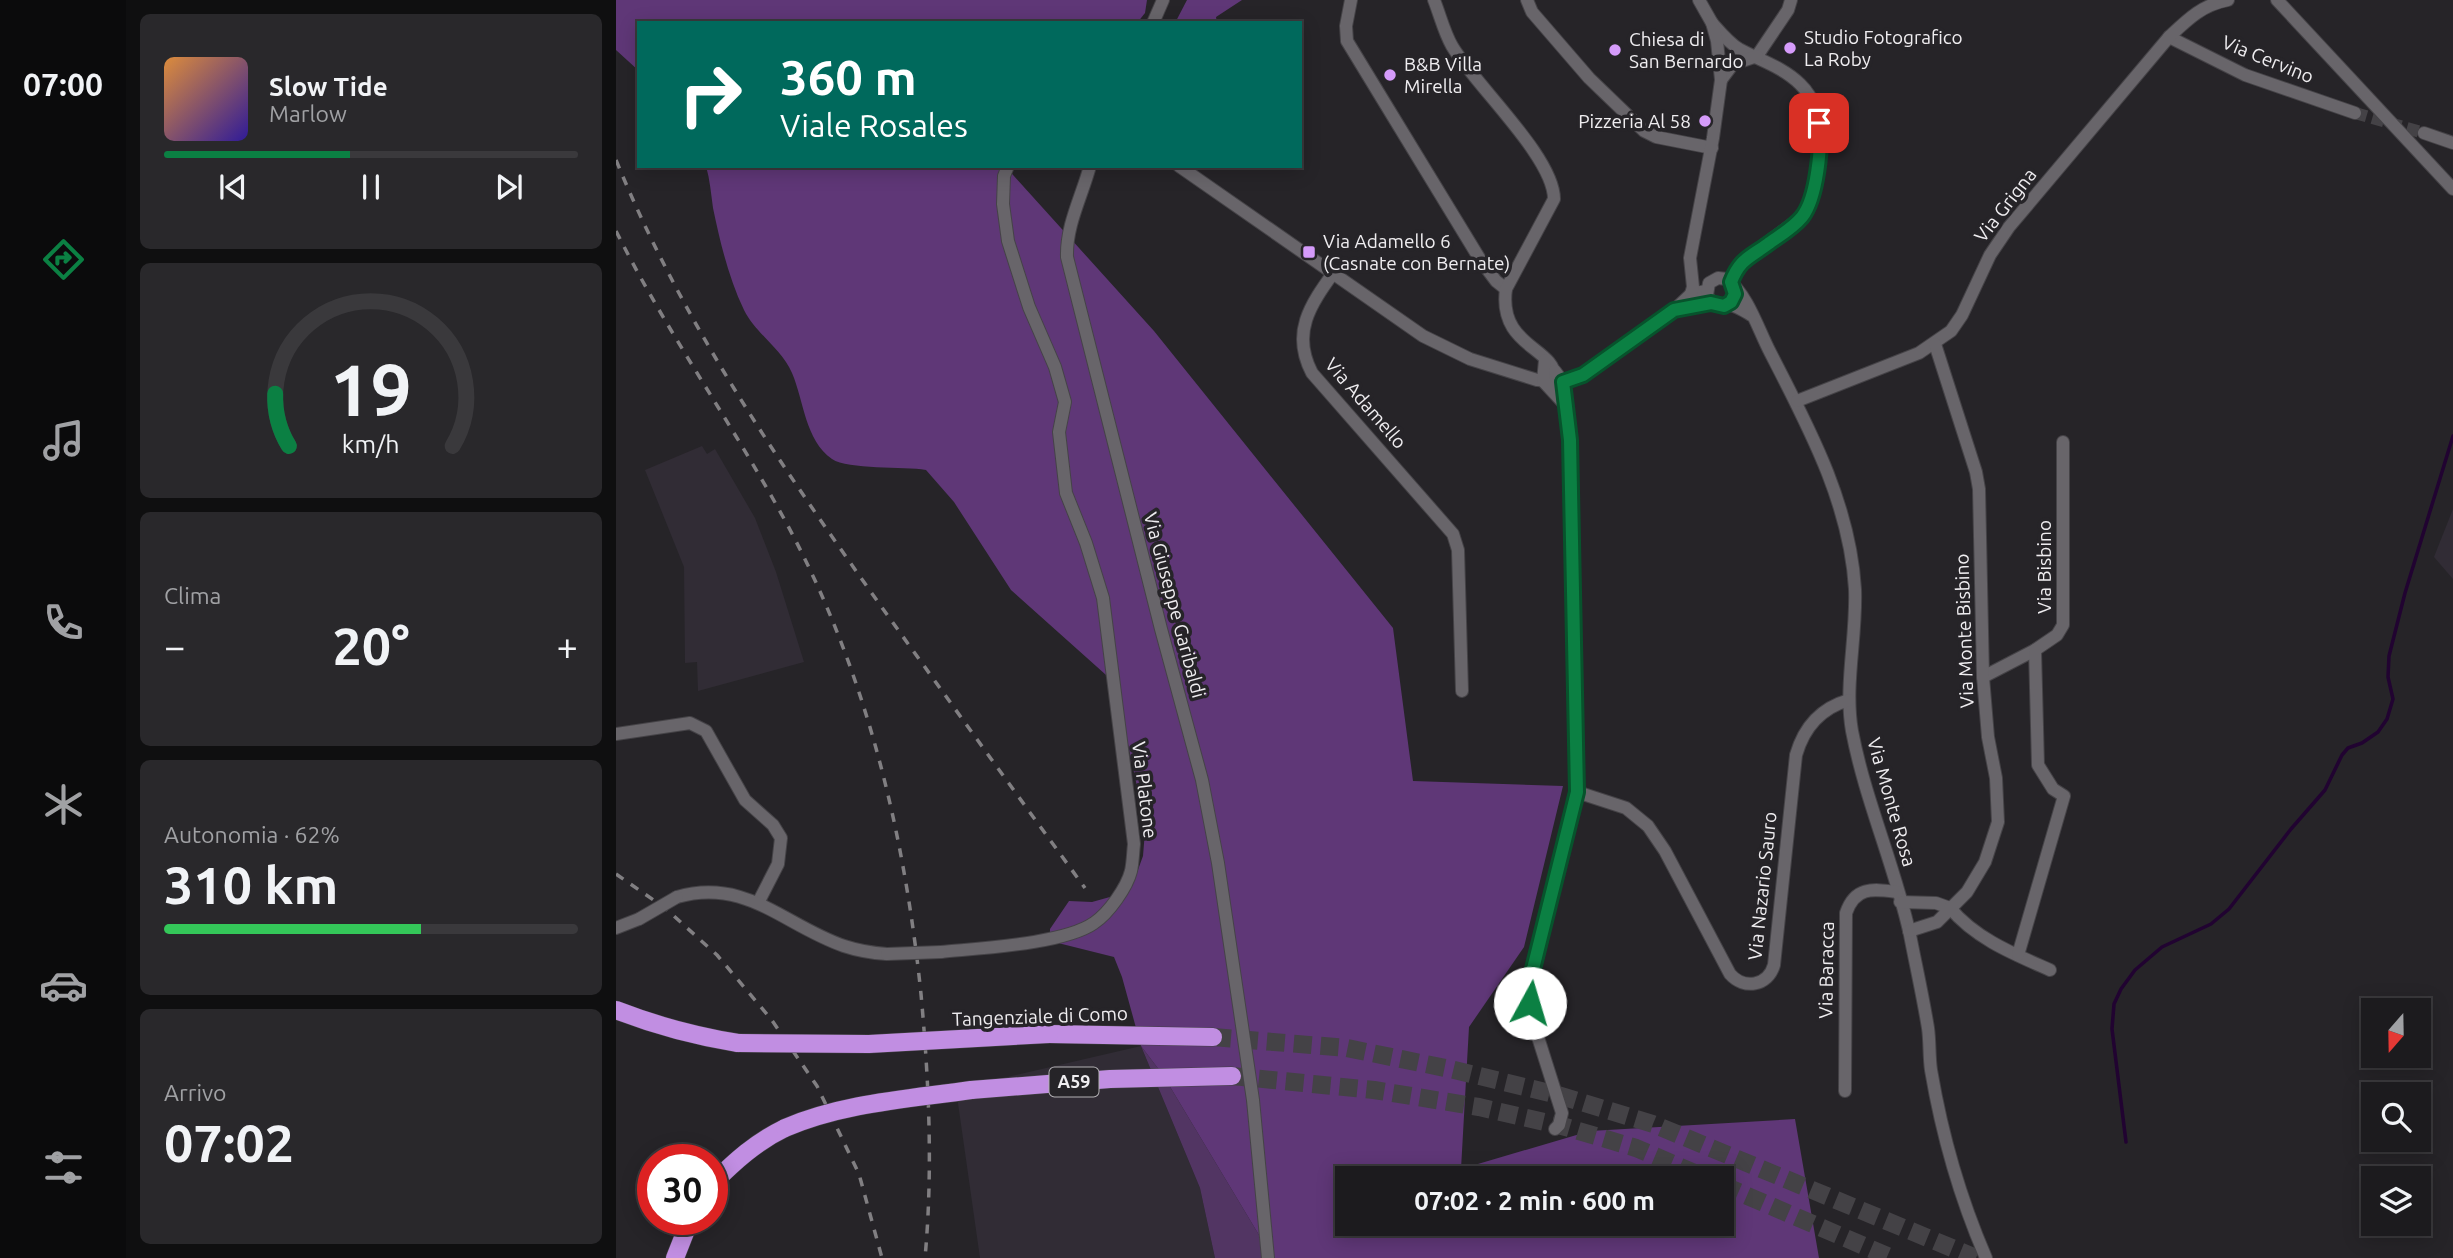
<!DOCTYPE html>
<html lang="it">
<head>
<meta charset="utf-8">
<style>
	body { margin:0; font-family:Ubuntu,sans-serif; background:#29282b; color:#f1f3f6; height:100vh; display:flex; flex-direction:column; font-size:26px; white-space:nowrap }
	* { box-sizing:border-box; margin:0 }
	p { font-size:23px; color:#a0a1a4 }
	.icon { flex:none; width:38px; height:38px; fill:none; stroke:currentColor; stroke-width:2; stroke-linecap:round; stroke-linejoin:round }
	.map { position:relative; flex:1; overflow:hidden }
	.drawer { display:flex; flex-direction:column; gap:14px; padding:14px; background:#0f0f10; width:490px }
	.drawer>* { flex:none }
	.guide { position:absolute; left:21px; top:21px; width:665px; height:147px; border-radius:0px; box-shadow:0 4px 18px #0003,0 0 0 2px #3a393c; background:#00695c; color:#fff; overflow:hidden }
	.needle { width:46px; rotate:200deg }
	.tools { position:absolute; left:1745px; top:998px; display:grid; gap:14px }
	.tools a { display:grid; place-items:center; width:70px; height:70px; border-radius:0px; background:#1c1b1e; box-shadow:0 4px 18px #0003,0 0 0 2px #3a393c; font-size:35px }
	.speed { position:absolute; left:21px; top:1144px; display:flex; gap:14px; font-size:35px; font-weight:700; text-align:center }
	.speed>* { display:grid; place-content:center; width:91px; height:91px; border-radius:50%; background:#1c1b1e; box-shadow:0 4px 18px #0003,0 0 0 2px #3a393c; line-height:1 }
	.speed .limit { border:10px solid #d22; background:#fff; color:#111 }
	.pin { position:absolute; display:grid; place-items:center; width:60px; height:60px; color:#fff; margin:-30px; border-radius:14px; box-shadow:0 4px 10px #0006 }
	.me { position:absolute; width:77px; margin:-38px; rotate:6deg; stroke-linejoin:round; filter:drop-shadow(0 0 5px #0008) }
	.turn { display:flex; align-items:center; gap:24px; height:147px; padding:0 28px; font-size:32px }
	.turn .icon { width:91px; height:91px; stroke-width:2.5 }
	.turn b { display:block; font-size:49px; line-height:60px }
	.big { font-size:52px; font-weight:600; line-height:1.1 }
	.drawer .card { flex:1; display:flex; flex-direction:column; justify-content:center; gap:10px; min-width:0; padding:0 24px; border-radius:10px; background:#29282b }
	.drawer .dial { align-items:center; gap:0 }
	.dial svg { height:182px; overflow:visible; fill:none; stroke:#3a393c; stroke-width:7; stroke-linecap:round; text-anchor:middle }
	.dial text { fill:#f1f3f6; stroke:none }
	.song { display:flex; align-items:center; gap:21px }
	.cover { width:84px; height:84px; border-radius:10px; background:linear-gradient(135deg,hsl(30 70% 55%),hsl(250 70% 35%)) }
	.played { height:7px; border-radius:4px; background:linear-gradient(90deg,#0b8043 45%,#3a393c 45%) }
	.keys { display:flex; justify-content:space-around; direction:ltr }
	.heat { display:flex; justify-content:space-between; align-items:center; font-size:38px; direction:ltr }
	.charge { height:10px; border-radius:5px; background:linear-gradient(90deg,#34c759 62%,#3a393c 0) }
	.trip { position:absolute; left:719px; top:1166px; width:399px; height:70px; border-radius:0px; background:#1c1b1e; box-shadow:0 4px 18px #0003,0 0 0 2px #3a393c; font-weight:600; line-height:70px; text-align:center }
	main { display:flex; flex:1; min-height:0 }
	.tabs { display:flex; flex-direction:column; width:126px; justify-content:space-around; align-items:center; background:#0b0b0c; color:#a0a1a4 }
	.tabs .icon { width:49px; height:49px }
	.tabs .on { color:#0b8043 }
	.tabs b { font-size:32px; color:#f1f3f6 }
	.map>svg:first-child { display:block }
</style>
</head>
<body>
<main>
<nav class="tabs">
<b>07:00</b>
<svg class="icon on" aria-label="directions" viewBox="0 0 24 24"><path d="M12 3l9 9-9 9-9-9zM9 14v-3h6M13 9l2 2-2 2"/></svg>
<svg class="icon" aria-label="music" viewBox="0 0 24 24"><path d="M9 18V5l10-2v13"/><circle cx="6" cy="18" r="3"/><circle cx="16" cy="16" r="3"/></svg>
<svg class="icon" aria-label="phone" viewBox="0 0 24 24"><path d="M5 4h4l2 5-3 2q2 4 5 5l2-3 5 2v4C11 20 4 13 5 4z"/></svg>
<svg class="icon" aria-label="climate" viewBox="0 0 24 24"><path d="M12 3v18M4 7l16 10M4 17L20 7"/></svg>
<svg class="icon" aria-label="car" viewBox="0 0 24 24"><path d="M5 17H2v-5l4-1 3-4h7l3 4 3 1v5h-3M9 17h6M6 11h13"/><circle cx="7" cy="17" r="2"/><circle cx="17" cy="17" r="2"/></svg>
<svg class="icon" aria-label="filters" viewBox="0 0 24 24"><path d="M4 7h16M4 17h16"/><circle cx="9" cy="7" r="2"/><circle cx="15" cy="17" r="2"/></svg>
</nav>
<section class="drawer">
<div class="card">
<div class="song"><i class="cover"></i><div><b>Slow Tide</b><p>Marlow</p></div></div>
<div class="played"></div>
<div class="keys"><svg class="icon" aria-label="previous" viewBox="0 0 24 24"><path d="M18 5L8 12l10 7zM5 5v14"/></svg><svg class="icon" aria-label="pause" viewBox="0 0 24 24"><path d="M8 5v14M16 5v14"/></svg><svg class="icon" aria-label="next" viewBox="0 0 24 24"><path d="M6 5l10 7-10 7zM19 5v14"/></svg></div>
</div>
<div class="card dial"><svg viewBox="0 0 100 80">
<path d="M14 69A42 42 0 1 1 86 69"/>
<path d="M14 69A42 42 0 0 1 8 46" stroke="#0b8043"/>
<text x="50" y="56" font-size="32" font-weight="700">19</text>
<text x="50" y="72" font-size="11">km/h</text>
</svg></div>
<div class="card"><p>Clima</p>
<div class="heat"><a>−</a><b class="big">20°</b><a>+</a></div>
</div>
<div class="card"><p>Autonomia · 62%</p><b class="big">310 km</b><div class="charge"></div></div>
<div class="card"><p>Arrivo</p><b class="big">07:02</b></div>
</section>
<div class="map">
<svg width="1837" height="1258" viewBox="0 0 1837 1258">
	<rect width="100%" height="100%" fill="#262428"/>
	<!-- built -->
	<g fill="#312c35">
		<polygon points="86,446 91,454 99,449 139,518 160,572 188,662 82,691 81,662 69,663 68,567 29,470"/>
		<polygon points="1837,509 1837,579 1818,557"/>
		<polygon points="525,1046 584,1188 599,1258 364,1258 340,1089"/>
	</g>
	<!-- green -->
	<polygon fill="#523563" points="525,1046 547,1075 646,1240 648,1258 599,1258 584,1188"/>
	<!-- forest -->
	<g fill="#5f3777" fill-rule="evenodd">
		<polygon points="0,0 531,0 529,13 521,23 23,23 23,71 0,50"/>
		<polygon points="571,0 626,0 600,17 601,23 559,23"/>
		<path d="M90,166h299l149,165 239,297 20,153 150,5 -39,161 -55,80 -8,142 129,-38 205,-12 24,139h-555l-2,-18 -99,-165 -22,-29 -19,-69 -8,-20 -64,-16v-12l19,-28 23,1 25,-7 18,-17 8,-22 2,-25 -3,-21 -27,-127 -104,-93 -57,-88 -28,-32c-22,-4 -78,0 -94,-11 -27,-19 -28,-58 -40,-86 -11,-25 -36,-39 -48,-63 -15,-31 -24,-68 -31,-102 -2,-14 -3,-28 -7,-42zM732,1178h374v45h-374z"/>
	</g>
	<g fill="none" stroke-linecap="round" stroke-linejoin="round">
		<!-- stream -->
		<polyline stroke="#210331" stroke-width="3.5" points="1510,1142 1496,1029 1498,1004 1505,989 1519,970 1546,947 1595,924 1613,909 1675,829 1709,790 1726,755 1732,748 1746,743 1762,732 1771,719 1777,699 1772,677 1773,656 1789,593 1837,436"/>
		<!-- minor-tunnel -->
		<polyline stroke="#444246" stroke-width="12" stroke-dasharray="12 6" stroke-linecap="butt" points="1739,113 1808,133"/>
		<!-- highway-tunnel -->
		<g stroke="#444246" stroke-width="18" stroke-dasharray="18 9" stroke-linecap="butt">
			<polyline points="597,1037 731,1048 834,1069 942,1095 1037,1124 1360,1258"/>
			<polyline points="616,1076 758,1090 863,1107 946,1126 1020,1148 1090,1178"/>
			<polyline points="1106,1185 1276,1258"/>
		</g>
		<defs>
			<g id="minor">
				<polyline points="735,0 730,26 731,41 865,261 880,281 890,289"/>
				<path d="M818,0c6,15 10,32 18,46 23,39 102,111 102,153l-48,90c-8,58 49,58 49,89"/>
				<polyline points="911,0 916,12 973,78 1028,131 1040,137 1096,148"/>
				<polyline points="1661,0 1837,189"/>
				<polyline points="537,23 547,0"/>
				<path d="M1096,23c8,9 17,20 27,26 20,11 44,18 61,35 32,31 22,97 3,132l-63,47 -9,19"/>
				<polyline points="1553,37 1629,75 1739,113"/>
				<polyline points="1141,56 1172,10 1175,0"/>
				<polyline points="1105,80 1117,64 1141,56"/>
				<polyline points="1808,133 1837,143"/>
				<path d="M474,166c-8,30 -24,59 -23,91l94,372 41,151 16,83 35,237 15,158"/>
				<polyline points="563,166 807,336 854,359 921,380 950,382 967,375 1058,310 1075,294 1090,291"/>
				<path d="M718,272c-24,33 -43,61 -22,101l141,161 5,16 4,141"/>
				<polyline points="1075,294 1077,287 1074,258 1097,138 1105,80 1101,41 1096,23 1083,0"/>
				<polyline points="1058,310 1095,303"/>
				<path d="M1135,315c-5,-3 -11,-7 -17,-9 -13,-4 -20,4 -27,-11l2,-12 9,-5 9,1c21,16 31,50 43,73 38,74 80,151 85,237 2,47 -11,96 -3,142 13,69 43,135 58,204 6,31 13,62 18,93 2,14 1,29 3,42 11,65 29,128 55,188"/>
				<polyline points="929,360 927,381 951,407"/>
				<path d="M1181,401l122,-48 32,-22 11,-16 28,-60 19,-28 160,-190c19,-18 33,-32 59,-37"/>
				<polyline points="1367,677 1419,650"/>
				<polyline points="0,734 74,723 90,731 129,800 157,825 165,838 162,864 142,903"/>
				<path d="M961,792l49,16 22,18 17,25 65,123c14,16 38,12 44,-9l22,-210c8,-28 25,-47 53,-55"/>
				<path d="M61,897c69,-20 108,29 167,49 15,5 28,7 43,8"/>
				<polyline points="1284,902 1320,903 1334,908"/>
				<path d="M1334,908c26,31 64,46 100,62"/>
				<polyline points="0,928 23,919"/>
				<polyline points="1293,931 1321,922 1351,892 1369,862 1382,822 1380,778 1372,737 1367,677 1363,489 1360,472 1319,344"/>
				<path d="M325,952c39,-4 123,-8 153,-29 15,-10 33,-36 37,-52 2,-9 2,-19 3,-27l-31,-246 -17,-55 -20,-50 -7,-61 6,-30 -10,-35 -26,-60 -21,-66 -5,-37 1,-28 4,-10"/>
				<polyline points="1402,955 1448,796 1437,789 1422,765 1419,650 1441,635 1447,625 1447,442"/>
				<path d="M1229,1091l1,-178c9,-27 27,-24 51,-21"/>
				<polyline points="939,1129 943,1125 946,1113 914,1012 914,988 961,792 953,420 947,382 939,371"/>
			</g>
			<g id="highway">
				<path d="M0,1010c41,16 79,26 122,33"/>
				<polyline points="433,1034 597,1037"/>
				<polyline points="355,1090 494,1079 616,1076"/>
				<path d="M96,1184c23,-23 44,-42 73,-56"/>
				<polyline points="59,1258 74,1220"/>
			</g>
		</defs>
		<!-- minor casing -->
		<use href="#minor" stroke="#454347" stroke-width="14"/>
		<!-- highway casing -->
		<use href="#highway" stroke="#454347" stroke-width="19"/>
		<!-- minor -->
		<use href="#minor" stroke="#68656a" stroke-width="12"/>
		<!-- highway -->
		<use href="#highway" stroke="#c18ee2" stroke-width="18"/>
		<!-- rail -->
		<g stroke="#817f82" stroke-width="3.5" stroke-dasharray="9 9" stroke-linecap="butt">
			<path d="M0,160c68,166 164,304 267,449 67,93 134,186 202,279"/>
			<path d="M0,231c51,102 118,195 172,295 78,146 116,304 133,468 8,88 12,176 4,264"/>
			<polyline points="0,874 49,908 101,955 155,1019 201,1086 243,1174 266,1258"/>
		</g>
		<defs>
			<g id="minor-bridge">
				<polyline points="23,919 61,897"/>
				<polyline points="271,954 325,952"/>
			</g>
			<g id="highway-bridge">
				<polyline points="122,1043 253,1044 433,1034"/>
				<path d="M169,1128c58,-25 124,-29 186,-38"/>
			</g>
		</defs>
		<!-- minor-bridge casing -->
		<use href="#minor-bridge" stroke="#454347" stroke-width="14" stroke-linecap="butt"/>
		<!-- highway-bridge casing -->
		<use href="#highway-bridge" stroke="#454347" stroke-width="19" stroke-linecap="butt"/>
		<!-- minor-bridge -->
		<use href="#minor-bridge" stroke="#68656a" stroke-width="12"/>
		<!-- highway-bridge -->
		<use href="#highway-bridge" stroke="#c18ee2" stroke-width="18"/>
	</g>
	<g fill="none" stroke-linecap="round" stroke-linejoin="round">
		<defs>
			<path id="route" d="M914,1003l1,-26 46,-185 -7,-352 -7,-58 20,-7 91,-65 37,-7 13,3 7,-4 4,-8 -4,-12c9,-23 18,-24 37,-38 11,-8 25,-16 34,-27 15,-19 20,-71 17,-94"/>
		</defs>
		<!-- route casing -->
		<use href="#route" stroke="#07532c" stroke-width="18"/>
		<!-- route -->
		<use href="#route" stroke="#0b8043" stroke-width="12"/>
	</g>
	<!-- markers -->
	<g fill="#d59bfa" stroke="#262428" stroke-width="2.5">
		<circle cx="1174" cy="48" r="7"/>
		<circle cx="999" cy="50" r="7"/>
		<circle cx="774" cy="75" r="7"/>
		<circle cx="1089" cy="121" r="7"/>
		<rect x="686" y="245" width="14" height="14" rx="3.5"/>
	</g>
	<g text-anchor="middle" stroke-width="7" stroke-linejoin="round" paint-order="stroke">
		<!-- shield labels -->
		<rect fill="#262428" stroke="#b3b1b4" stroke-width="2" x="433.5" y="1067.5" width="49" height="29" rx="5"/>
		<g font-size="18" font-weight="bold" fill="#efedf0">
			<text x="458" y="1088">A59</text>
		</g>
		<!-- poi labels -->
		<g font-size="19" fill="#efedf0" stroke="#262428" text-anchor="start">
			<text x="1188" y="44">Studio Fotografico<tspan x="1188" dy="22">La Roby</tspan></text>
			<text x="1013" y="46">Chiesa di<tspan x="1013" dy="22">San Bernardo</tspan></text>
			<text x="788" y="71">B&amp;B Villa<tspan x="788" dy="22">Mirella</tspan></text>
			<text x="1075" y="128" text-anchor="end">Pizzeria Al 58</text>
			<text x="707" y="248">Via Adamello 6<tspan x="707" dy="22">(Casnate con Bernate)</tspan></text>
		</g>
		<!-- street labels -->
		<g font-size="19" fill="#efedf0" stroke="#262428">
			<text transform="translate(1652 59) rotate(22)" y="7">Via Cervino</text>
			<text transform="translate(1389 205) rotate(-52)" y="7">Via Grigna</text>
			<text transform="translate(750 403) rotate(49)" y="7">Via Adamello</text>
			<text transform="translate(1428 567) rotate(-90)" y="7">Via Bisbino</text>
			<text transform="translate(559 605) rotate(75)" y="7">Via Giuseppe Garibaldi</text>
			<text transform="translate(1348 631) rotate(-92)" y="7">Via Monte Bisbino</text>
			<text transform="translate(529 790) rotate(83)" y="7">Via Platone</text>
			<text transform="translate(1276 802) rotate(74)" y="7">Via Monte Rosa</text>
			<text transform="translate(1146 886) rotate(-84)" y="7">Via Nazario Sauro</text>
			<text transform="translate(1210 970) rotate(-89)" y="7">Via Baracca</text>
			<text transform="translate(424 1016) rotate(-2)" y="7">Tangenziale di Como</text>
		</g>
	</g>
</svg>
<div class="tools">
<a><svg class="needle" viewBox="-14 -14 28 28"><path d="M0-13l5 13h-10z" fill="#e53935"/><path d="M0 13l5-13h-10z" fill="#a0a1a4"/></svg></a>
<a><svg class="icon" aria-label="search" viewBox="0 0 24 24"><circle cx="10" cy="10" r="6"/><path d="M15 15l6 6"/></svg></a>
<a><svg class="icon" aria-label="layers" viewBox="0 0 24 24"><path d="M12 4l9 5-9 5-9-5zM3 14l9 5 9-5"/></svg></a>
</div>
<div class="speed"><div class="limit">30</div></div>
<div class="pin" style="left:1203px;top:123px;background:#d93025"><svg class="icon" aria-label="arrive" viewBox="0 0 24 24"><path d="M6 21V4h12l-3 4 3 4H6"/></svg></div>
<svg class="me" style="left:914px;top:1003px" viewBox="-20 -20 40 40"><circle r="19" fill="#fff"/><path d="M0-13L10 11 0 6-10 11z" fill="#0b8043"/></svg>
<div class="trip">07:02 · 2 min · 600 m</div>
<div class="guide">
<div class="turn"><svg class="icon" aria-label="right" viewBox="0 0 24 24"><path d="M7 20v-9h11M14 6l5 5-5 5"/></svg><div><b>360 m</b>Viale Rosales</div></div>
</div>
</div>
</main>
</body>
</html>
